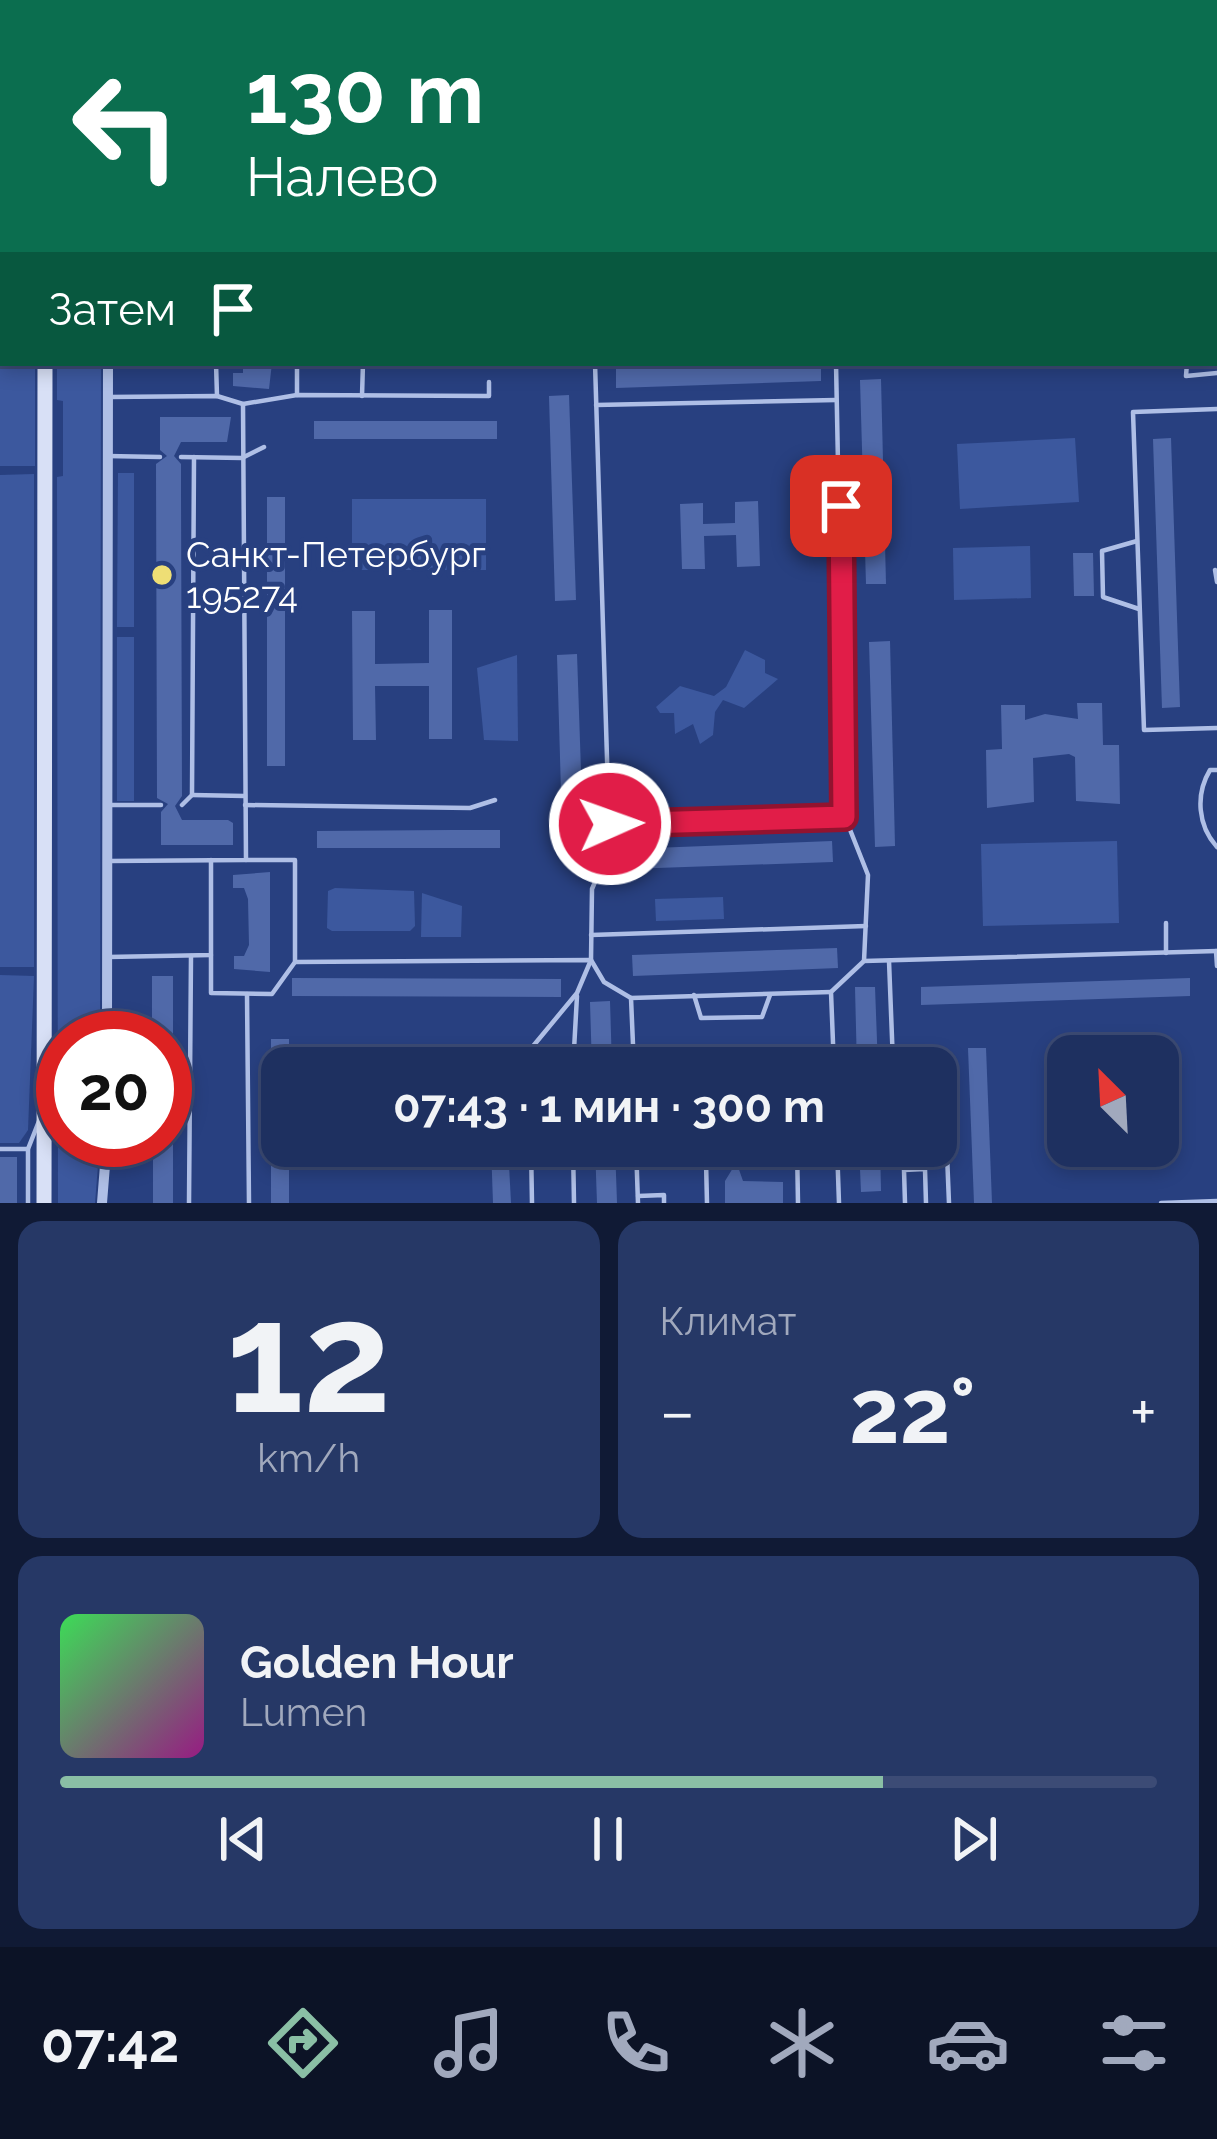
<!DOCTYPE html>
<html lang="ru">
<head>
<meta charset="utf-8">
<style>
	body { margin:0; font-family:Raleway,sans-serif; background:#263866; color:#f1f3f6; height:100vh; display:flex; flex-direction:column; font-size:45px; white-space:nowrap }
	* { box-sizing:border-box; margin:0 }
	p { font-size:39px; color:#a1a9bd }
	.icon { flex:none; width:66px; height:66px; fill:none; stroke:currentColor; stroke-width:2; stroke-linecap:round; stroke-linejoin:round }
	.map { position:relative; height:1203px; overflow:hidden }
	.details { display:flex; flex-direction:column; gap:18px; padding:18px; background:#101a35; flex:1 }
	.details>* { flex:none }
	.hud { position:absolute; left:0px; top:0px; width:1218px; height:366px; box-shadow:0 6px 18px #0003,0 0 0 3px #3c4b75; background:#0b6e4f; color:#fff; overflow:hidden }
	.needle { width:78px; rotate:336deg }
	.buttons { position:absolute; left:1047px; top:1035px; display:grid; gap:24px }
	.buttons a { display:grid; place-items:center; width:132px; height:132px; border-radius:24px; background:#1e3060; box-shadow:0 6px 18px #0003,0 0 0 3px #3c4b75; font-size:60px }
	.speed { position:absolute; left:36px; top:1011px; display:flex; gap:24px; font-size:60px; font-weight:700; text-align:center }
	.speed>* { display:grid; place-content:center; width:156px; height:156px; border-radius:50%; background:#1e3060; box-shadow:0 6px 18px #0003,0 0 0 3px #3c4b75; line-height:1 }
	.speed .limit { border:18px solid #d22; background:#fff; color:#111 }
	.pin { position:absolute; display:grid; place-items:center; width:102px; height:102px; color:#fff; margin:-51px; border-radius:24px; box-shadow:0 6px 18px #0006 }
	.me { position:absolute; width:132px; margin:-66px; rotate:88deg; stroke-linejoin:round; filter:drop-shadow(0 0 9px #0008) }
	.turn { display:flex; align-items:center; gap:42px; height:252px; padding:0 48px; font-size:54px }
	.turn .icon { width:156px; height:156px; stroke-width:2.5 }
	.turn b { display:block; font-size:84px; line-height:102px }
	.then { display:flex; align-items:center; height:114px; padding:0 48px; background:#0003; gap:24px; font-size:45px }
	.big { font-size:90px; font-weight:700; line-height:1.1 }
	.details .card { flex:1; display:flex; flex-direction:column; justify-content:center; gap:18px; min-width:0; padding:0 42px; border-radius:24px; background:#263866 }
	.details .dial { align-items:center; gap:0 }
	.dial b { font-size:156px; line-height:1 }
	.song { display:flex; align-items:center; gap:36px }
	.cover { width:144px; height:144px; border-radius:18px; background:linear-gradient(135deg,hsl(130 70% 55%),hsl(310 70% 35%)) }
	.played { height:12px; border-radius:6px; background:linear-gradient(90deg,#8abfa5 75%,#3c4b75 75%) }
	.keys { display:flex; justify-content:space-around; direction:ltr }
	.heat { display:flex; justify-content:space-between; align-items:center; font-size:66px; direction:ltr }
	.details .tiles { flex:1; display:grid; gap:18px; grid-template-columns:1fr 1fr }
	.card:last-child { grid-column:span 2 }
	.trip { position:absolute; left:261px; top:1047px; width:696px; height:120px; border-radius:24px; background:#1e3060; box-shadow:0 6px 18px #0003,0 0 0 3px #3c4b75; font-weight:700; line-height:120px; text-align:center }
	.tabs { display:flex; height:192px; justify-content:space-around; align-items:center; background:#0c1326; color:#a1a9bd }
	.tabs .icon { width:84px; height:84px }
	.tabs .active { color:#8abfa5 }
	.tabs b { font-size:54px; color:#f1f3f6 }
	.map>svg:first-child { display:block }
</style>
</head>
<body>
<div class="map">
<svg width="1217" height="1203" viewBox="0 0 1217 1203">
	<rect width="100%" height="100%" fill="#284080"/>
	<!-- green -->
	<g fill="#3c589e">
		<polygon points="0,180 3,363 35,363 35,466 0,466"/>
		<polygon points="57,363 101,363 100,1038 63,1038 63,1140 100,1140 95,1203 58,1203 57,477 63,476 63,401 57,400"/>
		<polygon points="1075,438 1079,502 960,509 957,444"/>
		<polygon points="118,473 134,473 134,627 117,627"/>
		<polygon points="34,474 34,967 0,967 0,475"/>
		<rect x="352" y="499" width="134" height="71"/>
		<polygon points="1030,546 1031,598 954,600 953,548"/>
		<rect x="117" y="637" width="17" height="164"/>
		<polygon points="745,650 765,660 765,673 778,679 744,708 723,700 715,712 713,735 700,744 693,724 675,734 674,713 660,713 656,707 680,686 714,696 726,687"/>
		<polygon points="517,655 518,741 484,740 477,668"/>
		<polygon points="1117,841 1119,923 983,926 981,844"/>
		<polygon points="335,888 414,891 415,926 410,931 332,931 327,928 328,891"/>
		<polygon points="422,893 462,906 461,937 421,937"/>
		<polygon points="723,897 724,919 656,921 655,899"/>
		<polygon points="0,975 34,976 28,1130 19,1143 0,1143"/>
	</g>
	<!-- building -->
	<g fill="#5069a9">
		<polygon points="243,363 272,363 269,389 233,386 233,373 243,373"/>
		<polygon points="821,363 821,381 616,388 616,368"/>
		<polygon points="881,379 886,584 866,584 860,380"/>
		<polygon points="569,395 576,600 555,601 549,396"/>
		<polygon points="160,417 231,417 227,442 181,442 174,456 181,464 181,492 182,796 175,806 182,820 228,820 233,823 233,845 161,845 161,812 168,804 157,798 156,464 167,456 160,450"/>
		<rect x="314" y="421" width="183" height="18"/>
		<polygon points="1171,438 1180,707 1162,708 1153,439"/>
		<rect x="267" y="497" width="18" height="269"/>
		<polygon points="758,501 760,566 737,567 736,535 704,536 705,569 682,569 680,504 703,503 703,524 735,523 735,502"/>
		<polygon points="1073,553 1093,553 1094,596 1074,596"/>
		<polygon points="429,610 452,610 452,739 429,739 429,686 375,686 376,740 353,740 352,611 375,611 375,664 429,663"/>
		<polygon points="890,641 895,846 875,847 869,642"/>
		<polygon points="577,654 584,859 563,859 557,655"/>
		<polygon points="1077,703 1102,703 1103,745 1119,745 1120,804 1076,801 1075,757 1069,754 1033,758 1034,802 987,808 986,750 1002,749 1001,705 1025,705 1025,720 1045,714 1078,719"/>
		<polygon points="451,830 500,830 500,848 317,848 317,831"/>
		<polygon points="832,841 833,862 628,869 627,849"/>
		<polygon points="270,872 270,972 234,969 234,956 244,956 249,945 248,899 244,888 233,888 233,875"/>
		<polygon points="837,948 838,968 633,976 632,955"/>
		<rect x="152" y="976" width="21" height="62"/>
		<polygon points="292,978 561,979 561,997 292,996"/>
		<polygon points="1190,978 1190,996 921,1005 921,987"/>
		<polygon points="855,987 875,987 878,1068 857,1068"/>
		<polygon points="610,1001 612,1068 592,1068 590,1002"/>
		<polygon points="271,1039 289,1039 289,1068 282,1068 282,1146 289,1146 289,1203 271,1203"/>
		<polygon points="968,1048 986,1048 992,1203 974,1203"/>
		<rect x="153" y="1140" width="20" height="63"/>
		<polygon points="491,1146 508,1146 511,1203 493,1203"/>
		<polygon points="595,1146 615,1146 617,1203 597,1203"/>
		<polygon points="729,1146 742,1146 736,1161 743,1181 783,1182 783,1203 725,1203 725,1181 736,1163"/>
		<polygon points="859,1146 880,1146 881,1191 861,1192"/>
		<rect x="0" y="1157" width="17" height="46"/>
	</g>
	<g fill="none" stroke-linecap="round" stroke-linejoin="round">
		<!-- lane -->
		<g stroke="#afbfe6" stroke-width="4.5">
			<polyline points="195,0 195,3"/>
			<polyline points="626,0 626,3"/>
			<polyline points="782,0 783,3"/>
			<polyline points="1086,0 1086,3"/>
			<polyline points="1191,0 1192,3"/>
			<polyline points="517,3 517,0"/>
			<polyline points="0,12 3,14"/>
			<polyline points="1215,192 1217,192"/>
			<polyline points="1215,275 1217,276"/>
			<polyline points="216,363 217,396"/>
			<polyline points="836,363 845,817 868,875 864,961"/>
			<polyline points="1187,363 1186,376 1217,373"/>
			<polyline points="297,395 297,363"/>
			<polyline points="362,396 363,363"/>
			<polyline points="109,397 217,396 243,404 297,395 489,396 489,382"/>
			<polyline points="596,405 836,400"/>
			<polyline points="1217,409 1133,412 1144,730 1217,728"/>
			<polyline points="107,456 160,457"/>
			<polyline points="181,457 242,458 264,447"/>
			<polyline points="1137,541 1102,551 1103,597 1139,609"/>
			<polyline points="1215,570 1217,582"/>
			<path d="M1217,770h-7c-15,25 -12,56 7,77"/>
			<polyline points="192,795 245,796"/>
			<polyline points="108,805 161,805"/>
			<polyline points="182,805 192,795 194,457"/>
			<polyline points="245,805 470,808 495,800"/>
			<polyline points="609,824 844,817"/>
			<polyline points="109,861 246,860 243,404"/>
			<polyline points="1166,923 1166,953"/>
			<polyline points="591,935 866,926"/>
			<polyline points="1216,951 1217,966"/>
			<polyline points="211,955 211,993 272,994 295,962 295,860 246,860"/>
			<polyline points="108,957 211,955 211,860"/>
			<polyline points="889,961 893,1063"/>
			<polyline points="295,962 591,960 604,982 631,998"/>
			<polyline points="247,994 249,1203"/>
			<polyline points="694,995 701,1018 762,1017 770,995"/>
			<polyline points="893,1056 943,1056 949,1203"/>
			<polyline points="529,1068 529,1051 577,993 591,960 592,889 604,861 609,824 595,363"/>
			<polyline points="573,1068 577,996"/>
			<polyline points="634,1068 631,998 831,992"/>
			<polyline points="683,1068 682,1057 780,1054 781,1068"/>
			<polyline points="834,1068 831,992 864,961 1217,951"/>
			<polyline points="531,1146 532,1203"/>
			<polyline points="573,1146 574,1203"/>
			<polyline points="636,1146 638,1203"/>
			<polyline points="797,1146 798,1203"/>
			<polyline points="837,1146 839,1203"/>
			<polyline points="0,1149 28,1149"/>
			<polyline points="706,1161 707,1203"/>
			<polyline points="743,1162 797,1159"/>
			<polyline points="657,1163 729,1162"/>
			<polyline points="638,1196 664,1195 664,1203"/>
			<polyline points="28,1203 28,1149 39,1121"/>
			<polyline points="189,1203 191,956"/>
			<polyline points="905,1203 904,1170 925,1169 926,1203"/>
			<polyline points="1161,1203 1217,1201"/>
		</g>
		<!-- street -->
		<g stroke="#afbfe6" stroke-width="10">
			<polyline points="109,3 109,0"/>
			<polyline points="107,1038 108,363"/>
			<polyline points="102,1203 107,1140"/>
		</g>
		<!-- secondary -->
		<g stroke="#d8e0f6" stroke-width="15">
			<polyline points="46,3 46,0"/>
			<polyline points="0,171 3,172"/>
			<polyline points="44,1203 45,363"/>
		</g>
	</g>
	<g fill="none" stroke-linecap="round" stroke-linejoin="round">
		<defs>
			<polyline id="route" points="610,824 844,817 841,506"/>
		</defs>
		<!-- route casing -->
		<use href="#route" stroke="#92132f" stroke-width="30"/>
		<!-- route -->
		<use href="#route" stroke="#e11d48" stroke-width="21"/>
	</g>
	<!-- markers -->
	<circle fill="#eede75" stroke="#284080" stroke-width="4.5" cx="162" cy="575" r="12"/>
	<g text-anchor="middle" stroke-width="10" stroke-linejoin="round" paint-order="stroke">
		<!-- poi labels -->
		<g font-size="36" fill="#fff" stroke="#284080" text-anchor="start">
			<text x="186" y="567">Санкт-Петербург<tspan x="186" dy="41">195274</tspan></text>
		</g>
	</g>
</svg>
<div class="buttons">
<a><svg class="needle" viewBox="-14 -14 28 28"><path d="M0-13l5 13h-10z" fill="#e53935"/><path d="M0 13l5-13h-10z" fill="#a1a9bd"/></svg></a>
</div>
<div class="speed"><div class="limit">20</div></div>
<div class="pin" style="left:841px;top:506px;background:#d93025"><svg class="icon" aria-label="arrive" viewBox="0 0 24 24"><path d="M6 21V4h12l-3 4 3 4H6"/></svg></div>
<svg class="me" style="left:610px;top:824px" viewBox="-20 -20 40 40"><circle r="17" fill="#e11d48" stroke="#fff" stroke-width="3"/><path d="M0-11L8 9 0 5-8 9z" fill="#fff"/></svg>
<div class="trip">07:43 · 1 мин · 300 m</div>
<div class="hud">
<div class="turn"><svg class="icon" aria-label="left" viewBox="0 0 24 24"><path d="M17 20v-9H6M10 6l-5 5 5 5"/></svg><div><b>130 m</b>Налево</div></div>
<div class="then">Затем<svg class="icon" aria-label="arrive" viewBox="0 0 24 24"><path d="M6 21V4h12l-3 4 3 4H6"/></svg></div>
</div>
</div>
<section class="details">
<div class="tiles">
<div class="card dial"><b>12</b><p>km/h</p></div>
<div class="card"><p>Климат</p>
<div class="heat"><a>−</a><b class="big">22°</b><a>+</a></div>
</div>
<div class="card">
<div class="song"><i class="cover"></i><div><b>Golden Hour</b><p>Lumen</p></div></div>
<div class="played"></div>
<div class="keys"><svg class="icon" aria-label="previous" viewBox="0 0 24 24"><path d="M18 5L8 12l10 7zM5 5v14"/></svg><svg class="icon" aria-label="pause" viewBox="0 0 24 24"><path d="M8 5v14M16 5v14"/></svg><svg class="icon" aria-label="next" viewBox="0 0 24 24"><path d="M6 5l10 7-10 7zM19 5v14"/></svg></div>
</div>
</div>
</section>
<nav class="tabs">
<b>07:42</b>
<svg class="icon active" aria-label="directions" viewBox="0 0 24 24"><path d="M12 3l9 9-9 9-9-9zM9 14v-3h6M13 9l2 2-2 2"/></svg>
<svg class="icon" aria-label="music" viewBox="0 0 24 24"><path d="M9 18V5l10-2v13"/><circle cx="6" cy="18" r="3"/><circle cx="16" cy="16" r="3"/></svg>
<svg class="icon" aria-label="phone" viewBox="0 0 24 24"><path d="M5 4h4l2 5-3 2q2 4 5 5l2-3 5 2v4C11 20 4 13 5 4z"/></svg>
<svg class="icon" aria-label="climate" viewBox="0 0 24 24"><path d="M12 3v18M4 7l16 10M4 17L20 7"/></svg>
<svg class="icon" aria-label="car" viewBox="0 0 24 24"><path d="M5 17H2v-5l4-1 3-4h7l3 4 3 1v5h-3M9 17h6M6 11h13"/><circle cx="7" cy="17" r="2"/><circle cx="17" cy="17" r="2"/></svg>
<svg class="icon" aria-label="filters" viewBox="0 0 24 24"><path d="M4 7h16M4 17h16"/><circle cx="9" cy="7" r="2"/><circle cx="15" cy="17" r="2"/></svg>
</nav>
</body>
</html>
